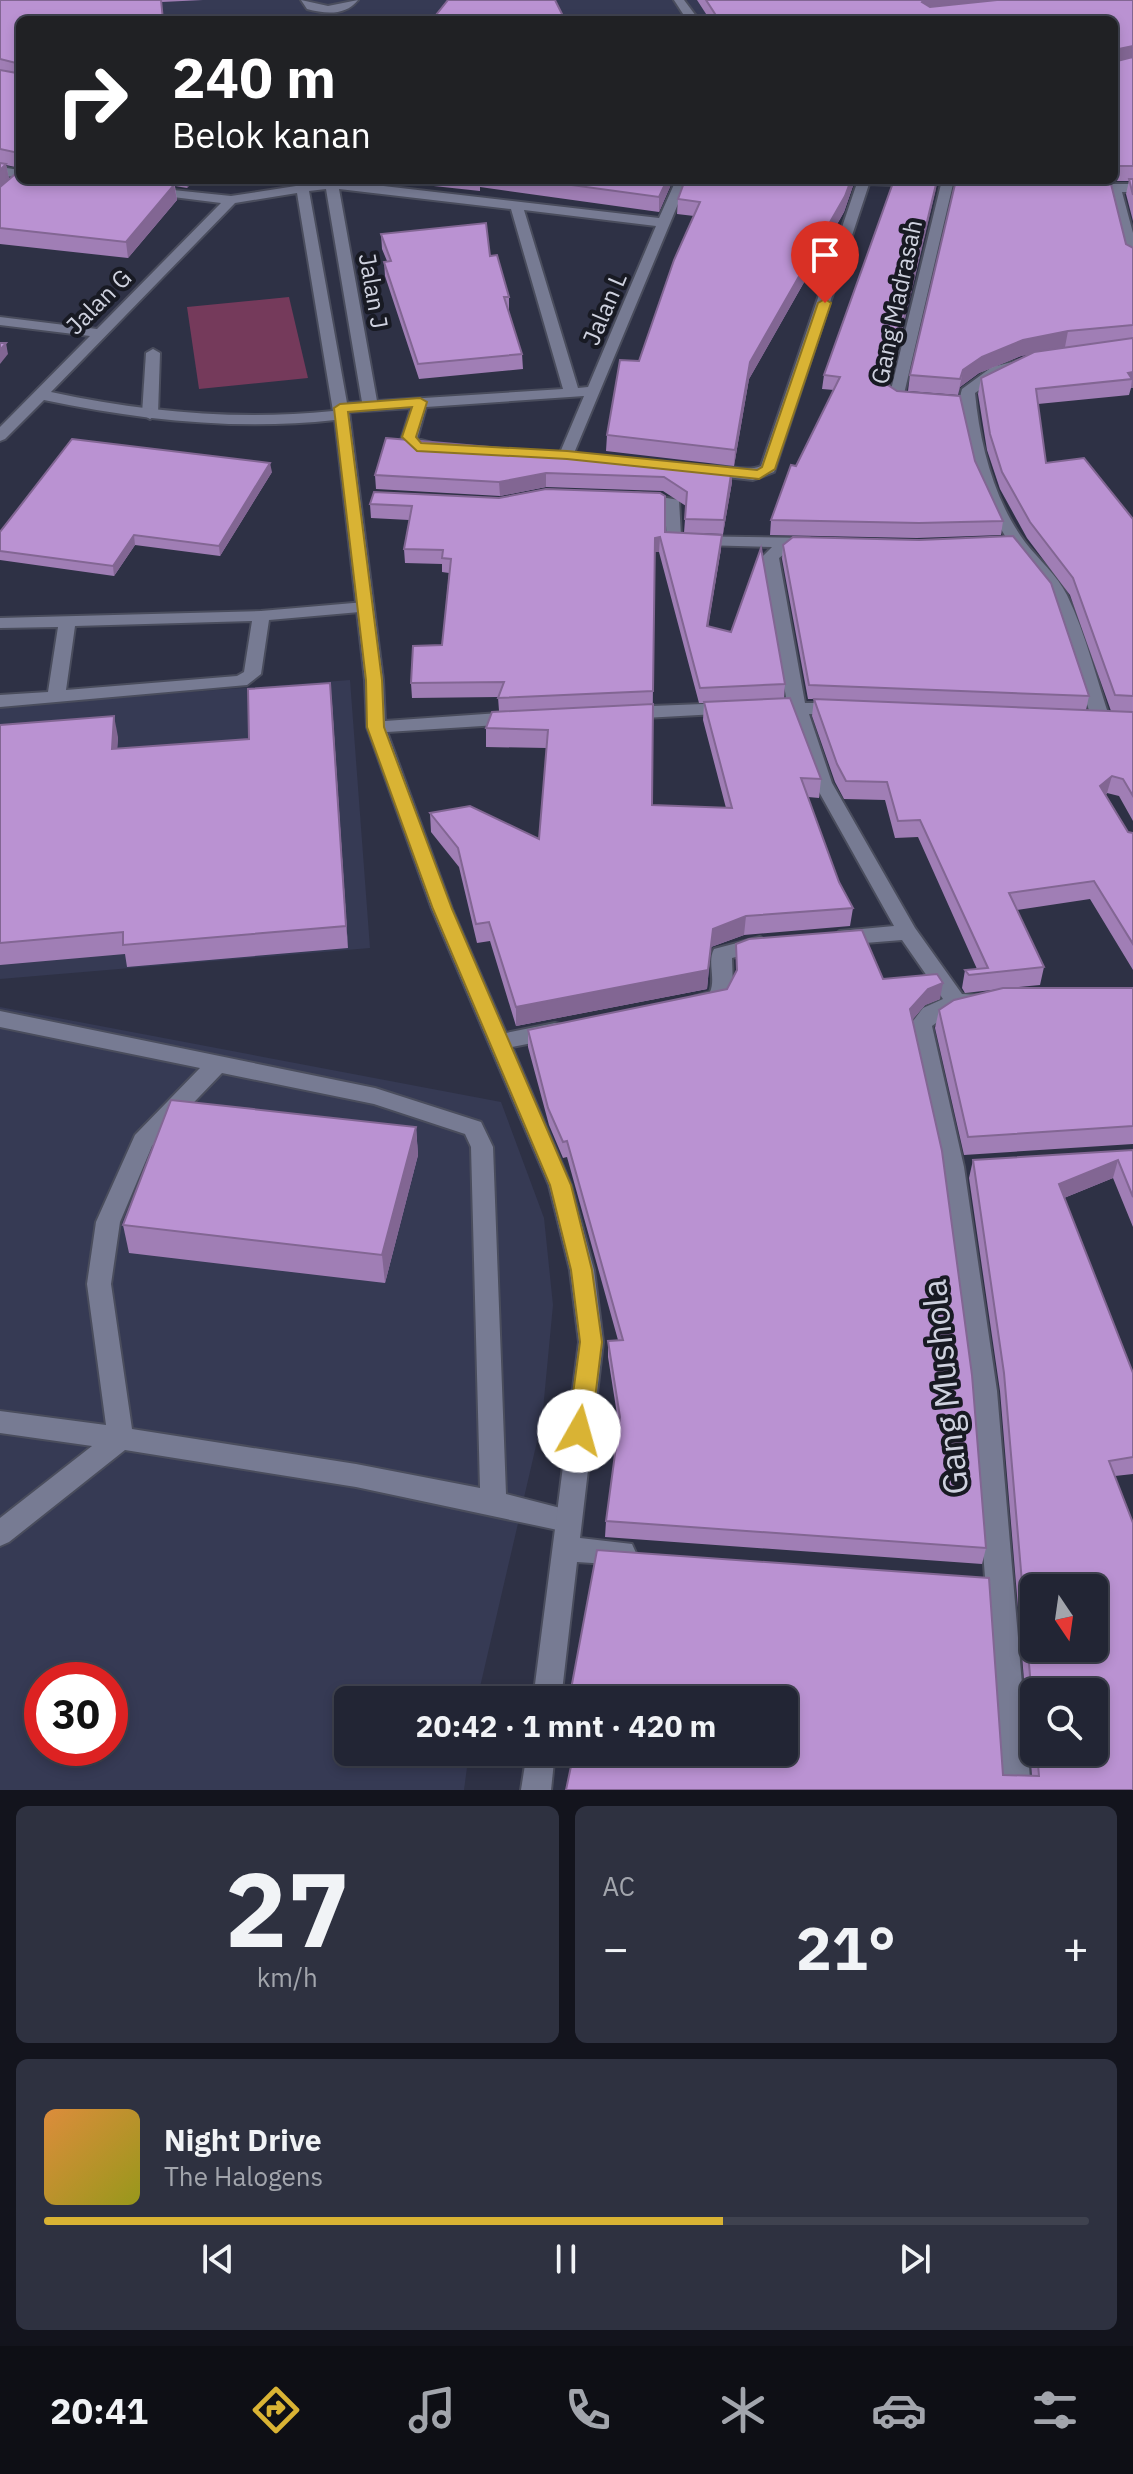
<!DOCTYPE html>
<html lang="id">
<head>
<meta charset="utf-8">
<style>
	body { margin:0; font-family:"IBM Plex Sans",sans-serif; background:#2e3140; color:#f1f3f6; height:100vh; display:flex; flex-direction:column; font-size:30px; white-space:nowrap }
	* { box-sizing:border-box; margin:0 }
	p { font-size:26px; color:#a2a5ac }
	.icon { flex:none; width:44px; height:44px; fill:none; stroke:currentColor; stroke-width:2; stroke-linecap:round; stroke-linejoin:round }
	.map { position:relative; height:1790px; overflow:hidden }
	.sheet { display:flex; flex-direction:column; gap:16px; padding:16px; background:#13141d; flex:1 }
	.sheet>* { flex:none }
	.top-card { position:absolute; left:16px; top:16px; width:1102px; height:168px; border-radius:12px; box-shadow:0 4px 12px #0003,0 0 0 2px #3f424f; background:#202124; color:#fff; overflow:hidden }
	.needle { width:52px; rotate:167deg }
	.tools { position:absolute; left:1020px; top:1574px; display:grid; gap:16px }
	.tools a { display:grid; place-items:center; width:88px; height:88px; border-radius:12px; background:#222534; box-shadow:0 4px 12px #0003,0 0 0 2px #3f424f; font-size:40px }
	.speed { position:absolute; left:24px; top:1662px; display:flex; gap:16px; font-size:40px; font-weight:700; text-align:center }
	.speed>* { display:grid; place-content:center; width:104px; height:104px; border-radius:50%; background:#222534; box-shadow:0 4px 12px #0003,0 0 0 2px #3f424f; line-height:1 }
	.speed .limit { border:12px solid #d22; background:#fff; color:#111 }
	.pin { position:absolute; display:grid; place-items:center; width:68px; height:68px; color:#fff; margin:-82px -34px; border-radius:50% 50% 50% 0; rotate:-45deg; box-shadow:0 0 8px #0007 }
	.pin .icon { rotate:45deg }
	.me { position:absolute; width:88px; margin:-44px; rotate:7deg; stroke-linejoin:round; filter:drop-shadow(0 0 6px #0008) }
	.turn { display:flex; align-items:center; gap:28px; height:168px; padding:0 24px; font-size:36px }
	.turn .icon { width:104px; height:104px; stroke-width:2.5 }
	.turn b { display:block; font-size:56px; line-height:68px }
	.big { font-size:60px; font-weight:800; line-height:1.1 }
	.sheet .card { flex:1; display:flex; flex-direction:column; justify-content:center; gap:12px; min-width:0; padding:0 28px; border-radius:12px; background:#2e3140 }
	.sheet .dial { align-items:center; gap:0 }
	.dial b { font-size:104px; line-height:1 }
	.song { display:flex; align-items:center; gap:24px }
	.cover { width:96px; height:96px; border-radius:12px; background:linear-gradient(135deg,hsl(30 70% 55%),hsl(60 70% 35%)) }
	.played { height:8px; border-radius:4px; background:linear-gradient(90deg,#d9b334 65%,#3f424f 65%) }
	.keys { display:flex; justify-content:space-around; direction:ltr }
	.heat { display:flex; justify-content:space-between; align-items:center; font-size:44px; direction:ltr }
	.sheet .tiles { flex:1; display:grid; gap:16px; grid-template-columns:1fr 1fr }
	.card:last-child { grid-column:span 2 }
	.trip { position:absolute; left:334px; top:1686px; width:464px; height:80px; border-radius:12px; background:#222534; box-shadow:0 4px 12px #0003,0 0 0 2px #3f424f; font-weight:800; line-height:80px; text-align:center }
	.tab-bar { display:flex; height:128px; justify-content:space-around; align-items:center; background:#0e0f15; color:#a2a5ac }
	.tab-bar .icon { width:56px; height:56px }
	.tab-bar .active { color:#d9b334 }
	.tab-bar b { font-size:36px; color:#f1f3f6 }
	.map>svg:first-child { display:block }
</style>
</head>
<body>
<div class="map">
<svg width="1133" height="1790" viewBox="0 0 1133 1790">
	<rect width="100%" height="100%" fill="#2e3145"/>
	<!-- built -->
	<g fill="#363a54" fill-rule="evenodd">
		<polygon points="158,0 913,0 920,20 163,20"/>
		<polygon points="350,680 370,948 0,979 0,706"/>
		<path d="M0,1007l501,95 43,116 9,87 -11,115 -65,280h-129v52h121l-5,38h-464zM42,1680h68v68h-68z"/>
	</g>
	<!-- green -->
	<polygon fill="#753a5b" points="289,297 308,378 199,389 187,307"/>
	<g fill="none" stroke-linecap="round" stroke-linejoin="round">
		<defs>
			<g id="lane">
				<path d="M301,0l27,6 30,-6c-13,16 -32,14 -51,9z"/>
				<polygon points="674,0 684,0 699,20 687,20"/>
				<polygon points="153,349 160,353 158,414 150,419 142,414 146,353"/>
				<path d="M365,602l6,1v8l-102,9 -8,54 -14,11 -247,22v-12l48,-3 10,-65 -58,1v-10l261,-7zM252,621l-8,51 -7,4 -171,14 9,-64z"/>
				<path d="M0,1011l375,77 106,34 12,25 13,347 70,18 4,8 -4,8 -9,4 -211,-45 -231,-37 -116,92 -9,4v-28l92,-72 -92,-13v-22l106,14 -19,-141 9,-62 39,-87 65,-67 -200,-41zM222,1073l152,31 91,30 6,13 9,341 -124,-24 -224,-35 -21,-145 9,-62 32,-76z"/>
			</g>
			<g id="street">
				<polygon points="0,167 20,170 20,178 0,175"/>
				<path d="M295,180h12l1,4 24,-4 327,38 17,-38h12l-116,278 -5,2 -8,-5 25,-59 -158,11 -9,32 19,5v6h-24l-11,-10 10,-32 -62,4 34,268 2,41 129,-9 9,6 -9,6 -127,8 65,177 54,124 49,-10 8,2 3,6 -3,6 -51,10 59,138 23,85 9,72 -23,196 52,6 4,9 -4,9 -9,3 -46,-3 -16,138h-28l46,-358 -9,-72 -21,-85 -117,-276 -65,-182 -2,-47 -30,-260c-98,11 -195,0 -291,-20l-39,39 -5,2v-14l90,-91 -90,-11v-8l97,12 124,-126 -72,-9 -5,-1v-6l87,9 65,-10zM326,189l36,213 -15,1 -38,-212zM339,189l172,20 52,180 -186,12zM297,193l36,218c-95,10 -188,1 -282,-19l184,-189zM524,210l132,16 -68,161 -10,1z"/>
				<path d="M858,180l65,2 -6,4 -48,-2 -95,288 -21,8 -53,-6 -2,-3c16,-12 44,3 63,-5z"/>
				<path d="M942,180h12l-50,214 18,6c-7,7 -26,5 -33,-2z"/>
				<polygon points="1080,184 1133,184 1133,192 1122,192 1133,233 1133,263 1126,259 1109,191 1080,190"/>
				<path d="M1032,357l7,4 -2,3 -35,10 -27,19c5,52 19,107 50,149 14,18 32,33 42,53 19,39 30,86 44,127l-9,6 -9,-6c-14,-40 -25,-91 -44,-129 -9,-18 -26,-32 -38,-48 -21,-29 -61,-122 -49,-156l30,-22z"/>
				<polygon points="637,493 679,500 681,536 809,538 817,543 809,548 792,548 779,558 805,703 837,703 846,709 837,715 809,714 832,783 915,928 962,994 980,995 984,1000 980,1005 951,1012 932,1026 964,1167 997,1391 1031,1790 1001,1790 971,1391 942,1167 910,1025 923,1008 943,999 902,940 840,945 830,938 840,931 894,926 814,783 790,714 765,714 756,708 765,702 787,703 762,557 772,547 667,544 665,507 631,501 631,495"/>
				<polygon points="729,703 735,705 738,709 735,713 626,719 617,713 626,707"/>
				<path d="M760,937l10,7 -3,5 -35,9 1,28 -8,16 -25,8 -7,-3 -4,-5 4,-5 17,-5c6,-14 -3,-30 4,-43z"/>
				<polygon points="527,1752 555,1752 551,1790 521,1790"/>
			</g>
		</defs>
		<!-- lane casing -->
		<use href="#lane" stroke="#4a4d5d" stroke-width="4"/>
		<!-- street casing -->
		<use href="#street" stroke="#4a4d5d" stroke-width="4"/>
		<!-- lane -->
		<use href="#lane" fill="#777b93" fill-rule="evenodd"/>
		<!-- street -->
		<use href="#street" fill="#777b93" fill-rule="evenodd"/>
	</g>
	<!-- wall -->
	<g fill="#a07eb5" fill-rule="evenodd">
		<polygon points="0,0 203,0 162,2 20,20 20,168 6,165 9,179 202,180 201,182 193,181 187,188 175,186 177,200 128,258 0,244"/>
		<polygon points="697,0 1133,0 1133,221 1126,194 1129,181 1110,181 1126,244 1133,248 1133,388 1131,388 1129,395 1038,404 1046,463 1133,519 1133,821 1119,796 1107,793 1106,795 1128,832 1133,833 1133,970 1090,899 1017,910 1044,967 1040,985 1007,988 1133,988 1133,1144 964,1155 935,1028 939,1010 1001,989 965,993 962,988 965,970 977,969 918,837 895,838 885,800 844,799 835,782 812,716 814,699 808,699 782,559 783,545 1089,696 1086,710 1111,711 1070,595 1027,538 1000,489 987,450 978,394 981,378 1030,354 1021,356 979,373 960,387 958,395 908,391 910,375 956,180 1114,180 1114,20 710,20"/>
		<polygon points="378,180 673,180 659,212 480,187 480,191"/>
		<polygon points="685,180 855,180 844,212 749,379 734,466 606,451 607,435 639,361 694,216 677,214 678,199"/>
		<polygon points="937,180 889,386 975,461 1003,521 1001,535 917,538 770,535 771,520 796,466 834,390 822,389 824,375"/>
		<polygon points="381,234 490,256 509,297 509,312 522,354 523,369 419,379 385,276 384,262 387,261 382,249"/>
		<path d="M732,468v14l-9,52 -30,-1 28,16 -13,77 77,58 -1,14 37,81 -2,19 -11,-1 31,85 14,26 -3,18 -106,9 -33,12 -4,42 -191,37 -26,-85 -13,2 -18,-76 -28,-35 -1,-19 109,26 8,-91 -61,-1v-19l13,-17 -1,-14 -86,1 -1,-15 31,-38 7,-72 -7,-1v-8l-37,-1 -1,-14 5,-29 -38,-2 -1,-14 129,-6 166,34 19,1 2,-27 -23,-15 -117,-4 -46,9 -124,-7 -1,-14zM654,552h5l40,151h5l-1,17 23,88 -74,-3z"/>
		<polygon points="272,472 220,556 135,545 114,576 0,560 0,532"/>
		<polygon points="332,704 348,948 127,967 125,954 0,965 0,725 118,737 117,749 249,739"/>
		<polygon points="736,944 883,979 940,999 925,1005 912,1020 986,1548 982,1564 605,1537 606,1521 619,1427 608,1357 608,1341 618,1340 567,1157 563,1158 549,1125 528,1047 528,1030 727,989 736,973"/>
		<polygon points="416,1127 418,1155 385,1283 129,1253 123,1225"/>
		<path d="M1133,1150v77l-20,-49 -49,20 69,175v101l-18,2 18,314h-567l437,-15 29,1 -32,-385 -31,-213 4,-18zM1034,1692l60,60h-60z"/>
	</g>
	<!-- shaded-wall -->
	<g fill="#826693">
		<polygon points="924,0 1007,0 928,9 922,2"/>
		<polygon points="1133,46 1133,60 1114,64 1114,50"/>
		<polygon points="6,164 9,179 0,188 0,170"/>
		<polygon points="186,180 193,180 193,181 187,188"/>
		<polygon points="667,180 673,180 659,212 659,197"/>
		<polygon points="851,180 855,180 844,212 749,379 734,466 735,450 750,362"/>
		<polygon points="937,180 936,189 886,399 888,385"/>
		<polygon points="174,185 177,200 128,258 126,242"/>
		<polygon points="1068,331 1065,347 1021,356 979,373 960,387 958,395 963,370 982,357 1023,340"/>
		<polygon points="6,343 8,354 0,364 0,350"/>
		<polygon points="1133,372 1133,388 1131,388 1132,379 1128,373"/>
		<polygon points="270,463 272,472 220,556 219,546"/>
		<polygon points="732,468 732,482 723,534 724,520"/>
		<polygon points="546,473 546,487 500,496 499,482"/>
		<polygon points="134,535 135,545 114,576 113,566"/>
		<polygon points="722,535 721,549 706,641 707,626"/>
		<polygon points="660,537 659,552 654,552 655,538"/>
		<polygon points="330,683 332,704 348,948 346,926"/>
		<polygon points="114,716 118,737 116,770 112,749"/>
		<polygon points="1112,776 1107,793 1096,804 1100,786"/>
		<polygon points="746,916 744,935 711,947 707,989 516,1026 516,1007"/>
		<polygon points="943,983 940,999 925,1005 907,1026 910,1009 928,989"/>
		<polygon points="416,1127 418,1155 385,1283 382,1255"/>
		<polygon points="1118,1160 1113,1178 1054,1202 1059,1184"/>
	</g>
	<!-- building -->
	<g fill="#ba92d2" stroke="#826693" stroke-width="2" fill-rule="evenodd">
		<polygon points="0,0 161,0 163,20 20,20 20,64 0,59"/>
		<polygon points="448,0 555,0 565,20 432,20"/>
		<polygon points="706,0 924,0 922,2 930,7 997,0 1133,0 1133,46 1114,50 1117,61 1133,57 1133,166 1114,166 1114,20 719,20"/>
		<polygon points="20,65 20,160 19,153 0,149 0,70 17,73"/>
		<polygon points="0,163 6,164 0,170"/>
		<polygon points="20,170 20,180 136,180 174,185 126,242 0,228 0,187"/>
		<polygon points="1129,179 1133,179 1133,195"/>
		<polygon points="535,180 667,180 659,197"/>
		<polygon points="685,180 851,180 845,196 750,362 735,450 607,435 620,360 639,361 674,260 700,202 678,199"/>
		<polygon points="894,180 937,180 888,385 897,391 960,396 975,461 1003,521 919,523 771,520 791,465 796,466 840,377 824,375"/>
		<polygon points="956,180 1110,180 1126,244 1133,248 1133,325 1068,331 1023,340 982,357 963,370 960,379 910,375"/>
		<polygon points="486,223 490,256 497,255 509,297 504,297 522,354 418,364 384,262 391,261 381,234"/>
		<polygon points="1133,338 1133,372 1128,373 1132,379 1036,389 1046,463 1084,458 1133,519 1133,696 1115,695 1073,578 1030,522 1002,472 990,434 981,378 1034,352"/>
		<polygon points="0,343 6,343 0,350"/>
		<polygon points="386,438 732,468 724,520 685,519 687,492 664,477 546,473 499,482 375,475"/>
		<polygon points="72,439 270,463 219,546 134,535 113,566 0,551 0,532"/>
		<polygon points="546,489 660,493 665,496 665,532 722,535 707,626 731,632 761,548 785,684 700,688 660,537 655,538 653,691 498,698 504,682 411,683 413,646 442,645 451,559 442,558 443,550 404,549 412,506 370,504 374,492 499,498"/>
		<polygon points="1013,536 1051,583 1089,696 809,685 783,545 793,537 919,540"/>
		<polygon points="330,683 346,926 123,945 123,932 0,943 0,725 114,716 112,749 249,739 248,689"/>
		<polygon points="790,698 821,779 801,778 839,882 853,908 746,916 713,929 708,970 516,1007 489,922 476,924 458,848 430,813 470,806 539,839 548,730 486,728 492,712 653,704 652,805 732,808 704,702"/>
		<polygon points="814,699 1133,712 1133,796 1123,779 1112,776 1100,786 1128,832 1133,833 1133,944 1094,881 1009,893 1044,967 969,975 965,970 988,968 920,820 898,821 887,782 846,781 837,764"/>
		<polygon points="862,930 883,979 937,974 943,983 928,989 910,1009 942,1151 972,1375 986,1548 606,1521 620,1417 608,1341 623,1340 567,1141 563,1142 548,1108 528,1030 727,989 737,970 736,944 749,939"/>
		<polygon points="1003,988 1133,988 1133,1126 968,1137 939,1010 954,1000"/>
		<polygon points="171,1100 416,1127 382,1255 123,1225"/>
		<path d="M1133,1150v47l-15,-37 -59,24 74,189v84l-24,4 24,62v267h-567l8,-38h210v-52h-215l28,-150 392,28 14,197 36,1 -2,-24h57v-60h-60v30l-30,-349 -31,-213zM1034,1588h60v60h-60z"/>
	</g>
	<!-- route -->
	<polygon fill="#d9b334" stroke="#8d7422" stroke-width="2" points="825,299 831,303 775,469 759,479 567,459 417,451 402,437 412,407 348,412 382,680 384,727 452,909 571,1185 592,1270 602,1342 591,1431 587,1438 579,1441 571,1438 568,1431 580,1342 571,1270 550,1185 433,909 367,727 366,680 334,408 340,404 420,398 427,402 416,437 421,443 567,451 757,470 762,467 818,303"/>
	<g text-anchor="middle" stroke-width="8" stroke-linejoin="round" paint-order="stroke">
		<!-- far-street labels -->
		<g font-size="24" fill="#cfd2df" stroke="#181a23">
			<text transform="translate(373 291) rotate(80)" y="8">Jalan J</text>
			<text transform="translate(99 302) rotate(-45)" y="8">Jalan G</text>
			<text transform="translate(897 302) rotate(-78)" y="8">Gang Madrasah</text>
			<text transform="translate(605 309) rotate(-67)" y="8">Jalan L</text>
		</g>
		<!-- near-street labels -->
		<g font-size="34" fill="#cfd2df" stroke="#181a23">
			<text transform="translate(945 1387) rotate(-96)" y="12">Gang Mushola</text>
		</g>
	</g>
</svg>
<div class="tools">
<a><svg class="needle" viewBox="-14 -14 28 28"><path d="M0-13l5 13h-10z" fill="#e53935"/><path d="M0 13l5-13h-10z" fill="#a2a5ac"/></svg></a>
<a><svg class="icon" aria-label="search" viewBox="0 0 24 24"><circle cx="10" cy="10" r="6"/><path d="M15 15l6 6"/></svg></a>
</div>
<div class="speed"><div class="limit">30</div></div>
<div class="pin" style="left:825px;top:303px;background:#d93025"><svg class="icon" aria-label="arrive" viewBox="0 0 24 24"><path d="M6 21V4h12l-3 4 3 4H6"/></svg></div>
<svg class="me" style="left:579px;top:1431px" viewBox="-20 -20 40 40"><circle r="19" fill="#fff"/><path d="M0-13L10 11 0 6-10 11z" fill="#d9b334"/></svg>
<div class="trip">20:42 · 1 mnt · 420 m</div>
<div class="top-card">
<div class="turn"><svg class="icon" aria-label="right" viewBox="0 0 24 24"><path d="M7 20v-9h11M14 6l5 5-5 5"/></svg><div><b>240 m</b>Belok kanan</div></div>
</div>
</div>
<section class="sheet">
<div class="tiles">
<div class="card dial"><b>27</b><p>km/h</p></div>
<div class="card"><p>AC</p>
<div class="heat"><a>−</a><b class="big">21°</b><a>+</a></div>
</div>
<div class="card">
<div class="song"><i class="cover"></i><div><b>Night Drive</b><p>The Halogens</p></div></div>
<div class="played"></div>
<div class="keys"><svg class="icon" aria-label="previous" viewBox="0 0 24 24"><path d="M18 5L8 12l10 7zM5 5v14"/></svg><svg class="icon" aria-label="pause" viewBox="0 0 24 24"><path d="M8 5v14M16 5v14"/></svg><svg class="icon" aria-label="next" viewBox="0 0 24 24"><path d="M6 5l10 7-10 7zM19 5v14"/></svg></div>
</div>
</div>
</section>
<nav class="tab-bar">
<b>20:41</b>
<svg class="icon active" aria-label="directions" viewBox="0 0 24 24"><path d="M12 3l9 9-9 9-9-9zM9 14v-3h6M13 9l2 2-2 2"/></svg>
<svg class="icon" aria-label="music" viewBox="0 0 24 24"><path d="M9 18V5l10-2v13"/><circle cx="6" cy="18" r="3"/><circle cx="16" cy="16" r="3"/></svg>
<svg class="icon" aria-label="phone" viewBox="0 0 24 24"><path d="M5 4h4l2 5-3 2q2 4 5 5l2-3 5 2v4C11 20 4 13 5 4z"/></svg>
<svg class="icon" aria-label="climate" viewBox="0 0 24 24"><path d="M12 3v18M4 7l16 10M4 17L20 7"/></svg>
<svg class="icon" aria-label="car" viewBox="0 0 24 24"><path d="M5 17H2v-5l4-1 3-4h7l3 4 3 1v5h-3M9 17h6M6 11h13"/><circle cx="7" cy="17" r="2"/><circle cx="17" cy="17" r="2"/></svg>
<svg class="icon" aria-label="filters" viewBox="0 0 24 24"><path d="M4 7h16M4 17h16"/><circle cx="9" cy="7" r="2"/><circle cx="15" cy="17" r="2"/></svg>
</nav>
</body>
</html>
